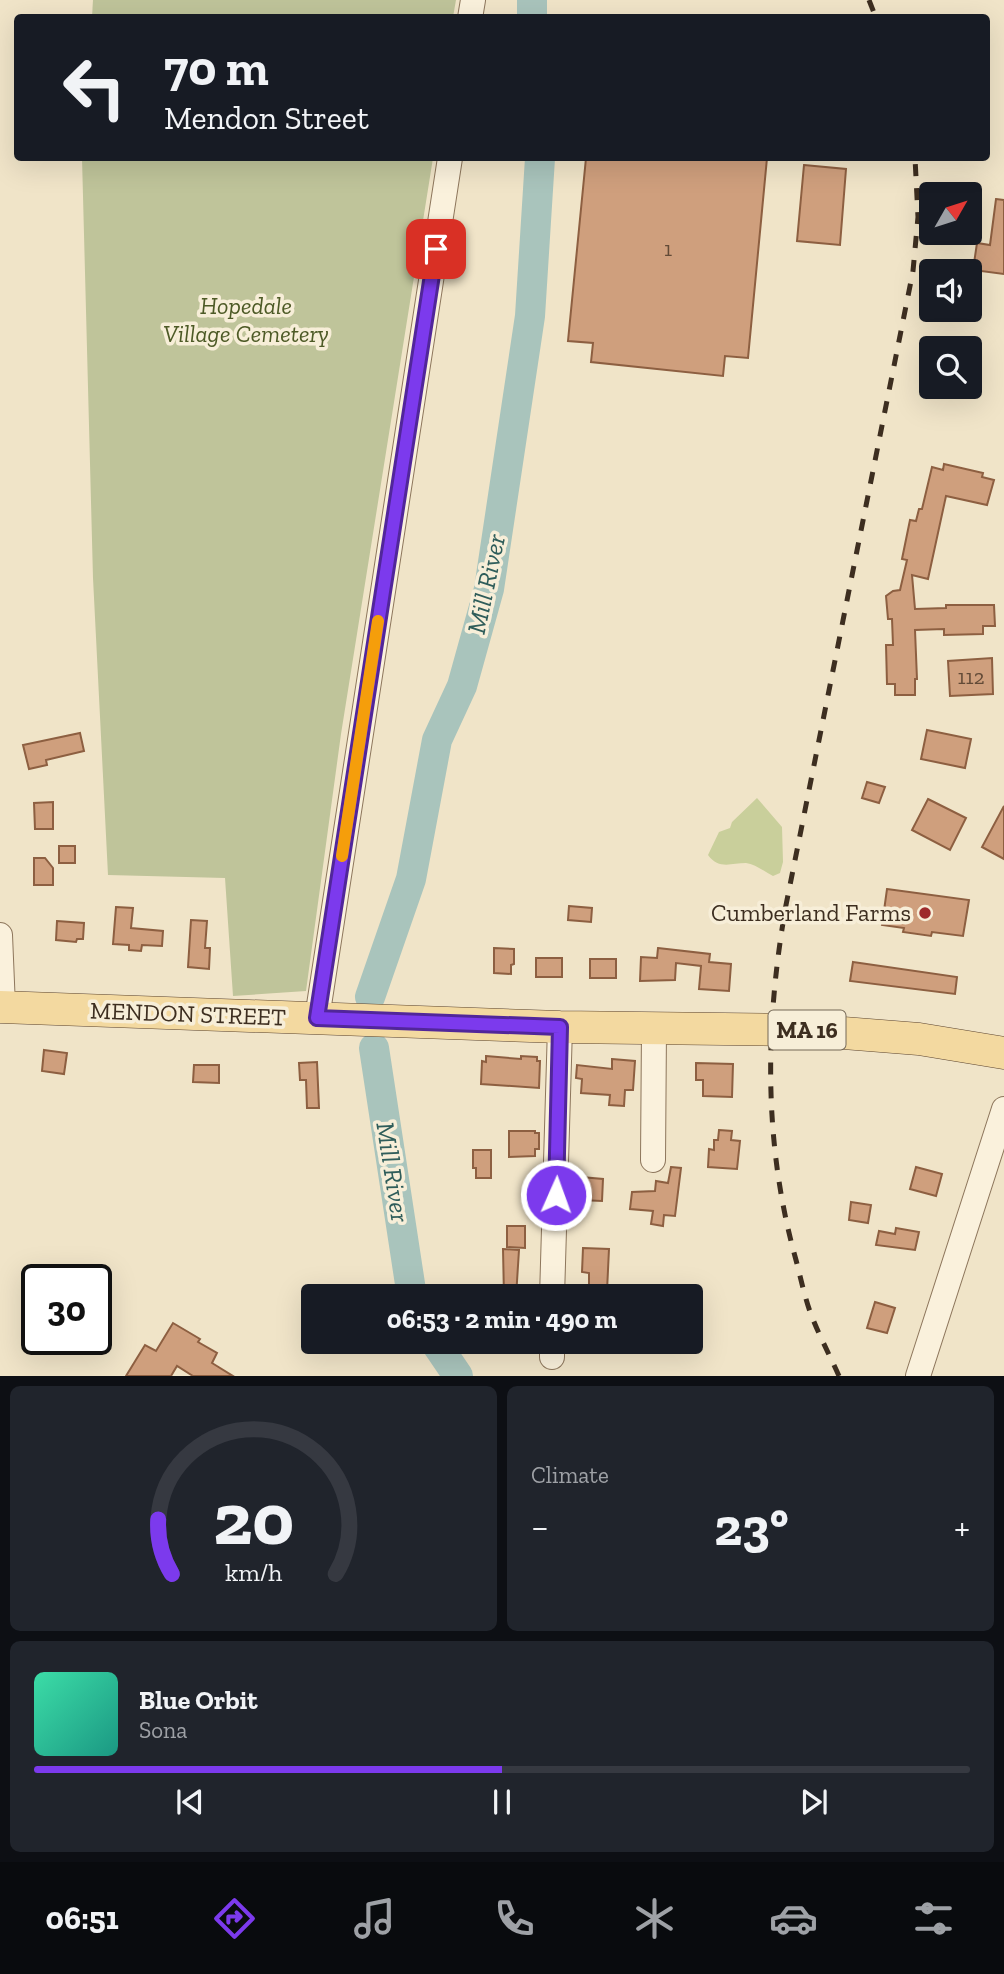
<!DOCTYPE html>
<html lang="en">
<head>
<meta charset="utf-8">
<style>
	body { margin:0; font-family:"Zilla Slab",serif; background:#20242c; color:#f1f3f6; height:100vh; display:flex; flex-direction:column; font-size:26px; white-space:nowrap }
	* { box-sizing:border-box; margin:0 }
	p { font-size:23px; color:#9ea1a6 }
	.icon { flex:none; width:38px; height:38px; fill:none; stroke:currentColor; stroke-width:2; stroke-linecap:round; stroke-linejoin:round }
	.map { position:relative; height:1376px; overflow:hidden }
	.drawer { display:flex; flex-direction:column; gap:10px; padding:10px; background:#0d0f14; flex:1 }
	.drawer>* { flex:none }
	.banner { position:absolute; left:14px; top:14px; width:976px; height:147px; border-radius:7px; box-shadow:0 7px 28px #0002; background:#171b24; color:#f1f3f6; overflow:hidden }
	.needle { width:46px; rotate:51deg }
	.tools { position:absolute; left:919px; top:182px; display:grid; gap:14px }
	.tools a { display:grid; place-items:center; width:63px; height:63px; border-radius:7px; background:#171b24; box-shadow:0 7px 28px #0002; font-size:35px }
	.speed { position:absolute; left:21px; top:1264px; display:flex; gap:14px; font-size:35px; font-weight:700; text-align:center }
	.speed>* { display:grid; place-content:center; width:91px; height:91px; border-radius:50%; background:#171b24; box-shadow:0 7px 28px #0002; line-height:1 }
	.speed .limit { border:4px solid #111; border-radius:10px; background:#fff; color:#111 }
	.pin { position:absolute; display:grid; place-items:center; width:60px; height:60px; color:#fff; margin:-30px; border-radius:14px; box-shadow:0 4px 10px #0006 }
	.me { position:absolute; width:77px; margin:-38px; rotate:2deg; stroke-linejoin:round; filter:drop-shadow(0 0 5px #0008) }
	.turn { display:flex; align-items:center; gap:24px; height:147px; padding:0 35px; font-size:32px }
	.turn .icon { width:91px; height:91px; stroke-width:2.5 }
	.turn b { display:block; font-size:49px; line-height:60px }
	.big { font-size:52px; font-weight:700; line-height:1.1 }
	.drawer .widget { flex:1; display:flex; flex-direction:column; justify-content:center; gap:10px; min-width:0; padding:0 24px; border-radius:10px; background:#20242c }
	.drawer .dial { align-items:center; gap:0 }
	.dial svg { height:182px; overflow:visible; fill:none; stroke:#363941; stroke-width:7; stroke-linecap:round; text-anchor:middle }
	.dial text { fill:#f1f3f6; stroke:none }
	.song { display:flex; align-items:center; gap:21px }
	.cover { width:84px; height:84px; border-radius:10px; background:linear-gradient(135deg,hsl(160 70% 55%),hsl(170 70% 35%)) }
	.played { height:7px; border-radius:4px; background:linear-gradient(90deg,#7c3aed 50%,#363941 50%) }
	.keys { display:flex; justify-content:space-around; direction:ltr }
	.heat { display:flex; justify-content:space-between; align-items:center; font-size:38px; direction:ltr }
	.drawer .tiles { flex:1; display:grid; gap:10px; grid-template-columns:1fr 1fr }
	.widget:last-child { grid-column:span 2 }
	.trip { position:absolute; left:301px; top:1284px; width:402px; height:70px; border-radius:7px; background:#171b24; box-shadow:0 7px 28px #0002; font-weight:700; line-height:70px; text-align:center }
	.tab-bar { display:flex; height:112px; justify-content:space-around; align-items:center; background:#090b0e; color:#9ea1a6 }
	.tab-bar .icon { width:49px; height:49px }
	.tab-bar .current { color:#7c3aed }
	.tab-bar b { font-size:32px; color:#f1f3f6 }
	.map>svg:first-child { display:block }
</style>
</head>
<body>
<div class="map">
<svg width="1004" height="1376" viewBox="0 0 1004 1376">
	<rect width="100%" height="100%" fill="#f0e4c8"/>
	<!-- green -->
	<path fill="#c9cf9b" d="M757,798l25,29 1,35 -3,11 -7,3c-8,-4 -18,-12 -27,-13 -15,0 -27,7 -38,-8l11,-23 11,-4 2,-6z"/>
	<!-- cemetery -->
	<g fill="#bfc49a">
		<polygon points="93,0 456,0 453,17 92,17"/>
		<polygon points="82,158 433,158 341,734 306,991 233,996 225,878 108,875 93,578"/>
	</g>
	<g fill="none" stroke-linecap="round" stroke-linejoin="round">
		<!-- river -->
		<g stroke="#a9c4bc" stroke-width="30">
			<polyline points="532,0 532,18"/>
			<polyline points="370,997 411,879 437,740 462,686 489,589 530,316 540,158"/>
			<polyline points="374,1048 412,1297"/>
			<polyline points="435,1342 458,1376"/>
		</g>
	</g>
	<!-- building -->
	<g fill="#cf9f7d" stroke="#8d5f41" stroke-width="2">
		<polygon points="586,158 767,158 748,358 725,356 723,376 591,362 593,343 568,341"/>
		<polygon points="804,165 846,169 840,245 797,241"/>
		<polygon points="996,199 1004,200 1004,274 973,270 977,243 990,245"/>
		<polygon points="944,464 983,473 982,477 994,480 987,505 946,496 928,579 912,575 915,609 946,608 946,605 994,605 995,626 983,626 983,634 944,635 944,629 915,630 917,679 915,679 915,695 895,695 895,684 887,684 886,645 893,645 892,619 888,619 886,596 893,591 900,590 907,560 902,559 910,520 916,521 919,509 922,509 932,467 943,470"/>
		<polygon points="992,658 993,694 950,696 948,661"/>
		<polygon points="927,730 971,739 965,768 921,759"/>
		<polygon points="80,733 84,751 46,760 47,765 29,769 23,745"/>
		<polygon points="867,782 885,787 879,803 862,798"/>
		<polygon points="928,799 966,818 950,850 912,830"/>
		<polygon points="53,802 53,829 35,829 34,803"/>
		<polygon points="1004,806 1004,859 982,847"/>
		<rect x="59" y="846" width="16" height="17"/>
		<polygon points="34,858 45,858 53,868 53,885 34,885"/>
		<polygon points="887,889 969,900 963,936 932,932 931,936 903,932 904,928 882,925"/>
		<polygon points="569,906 592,908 591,922 568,920"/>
		<polygon points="116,907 133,908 131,928 163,931 162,946 142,945 141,951 129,950 129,945 113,944"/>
		<polygon points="191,920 207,921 205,948 210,948 209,969 188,967"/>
		<polygon points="57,921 84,923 83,939 77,939 76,942 56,940"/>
		<polygon points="494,948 514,949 514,964 511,965 511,974 494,973"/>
		<polygon points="658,948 710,954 709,962 731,964 729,991 699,989 701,966 676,963 675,980 640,981 641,957 657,958"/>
		<rect x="536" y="958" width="26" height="19"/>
		<rect x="590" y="959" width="26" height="19"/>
		<polygon points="853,962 957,977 955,994 850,981"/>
		<polygon points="44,1050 67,1053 64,1074 42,1071"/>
		<polygon points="486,1056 521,1059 521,1056 537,1057 537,1061 540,1061 539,1088 481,1084 482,1061 486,1062"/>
		<polygon points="612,1059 635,1061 633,1090 625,1090 624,1106 609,1105 610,1095 581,1093 582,1079 576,1078 577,1065 612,1069"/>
		<polygon points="317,1062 319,1108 307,1108 306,1080 300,1080 299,1063"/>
		<polygon points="696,1063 733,1064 732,1097 703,1096 703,1080 696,1080"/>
		<polygon points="194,1065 219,1065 219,1083 193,1082"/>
		<polygon points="719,1130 732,1131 731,1140 740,1141 737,1169 708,1167 709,1149 714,1150 714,1140 718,1140"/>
		<polygon points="509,1131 535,1131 535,1133 539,1133 539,1149 535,1149 535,1156 509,1157"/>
		<polygon points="473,1150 491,1150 491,1178 476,1178 476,1168 473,1168"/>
		<polygon points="671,1167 681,1168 675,1216 664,1215 663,1226 651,1224 653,1211 630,1209 632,1192 655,1191 656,1181 668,1183"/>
		<polygon points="916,1167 942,1174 936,1196 910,1189"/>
		<polygon points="581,1177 603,1179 602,1201 580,1200"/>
		<polygon points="851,1202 871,1205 868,1223 849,1220"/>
		<polygon points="507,1226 525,1226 525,1248 507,1247"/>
		<polygon points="896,1228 919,1232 915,1250 876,1245 879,1231 895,1234"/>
		<polygon points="583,1248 609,1249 607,1291 594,1290 594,1285 589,1285 589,1273 582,1272"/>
		<polygon points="503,1249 519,1250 516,1297 504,1297"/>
		<polygon points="875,1302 895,1308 887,1333 867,1328"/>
		<polygon points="173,1323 200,1339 198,1342 217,1353 212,1363 233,1376 193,1376 177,1366 171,1376 126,1376 145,1345 156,1351"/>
	</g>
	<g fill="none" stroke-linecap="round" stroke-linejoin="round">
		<defs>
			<g id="minor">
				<polyline points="470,18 473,0"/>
				<polyline points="0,935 3,1007"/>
				<polyline points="317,1018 450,158"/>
				<polyline points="653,1160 654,1029"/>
				<polyline points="552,1297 560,1027"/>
				<polyline points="552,1357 552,1342"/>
				<polyline points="918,1376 1004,1109"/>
			</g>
			<polyline id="major" points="0,1007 560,1027 806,1030 919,1039 1004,1053"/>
		</defs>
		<!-- minor casing -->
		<use href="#minor" stroke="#8d765c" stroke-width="26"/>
		<!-- major casing -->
		<use href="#major" stroke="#5b4430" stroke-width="33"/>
		<!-- minor -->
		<use href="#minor" stroke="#faf1dc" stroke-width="24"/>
		<!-- major -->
		<use href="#major" stroke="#f3d9a0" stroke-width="32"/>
		<!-- rail -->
		<g stroke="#3d2e20" stroke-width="5" stroke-dasharray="12 12" stroke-linecap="butt">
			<polyline points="869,0 876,18"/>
			<path d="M839,1376c-9,-20 -19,-39 -27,-59 -7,-18 -11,-38 -16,-57 -33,-118 -31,-236 -10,-355l127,-634 5,-54 -3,-59"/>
		</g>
	</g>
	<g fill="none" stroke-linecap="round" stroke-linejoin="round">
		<defs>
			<polyline id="route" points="436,249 317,1018 560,1027 556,1195"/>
		</defs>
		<!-- route casing -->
		<use href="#route" stroke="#51269a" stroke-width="18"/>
		<!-- route -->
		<use href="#route" stroke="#7c3aed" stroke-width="12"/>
		<!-- slow -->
		<polyline stroke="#f59e0b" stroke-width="12" points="342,856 378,621"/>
	</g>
	<!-- markers -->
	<circle fill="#9e2a2b" stroke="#f7eed8" stroke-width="2.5" cx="925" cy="913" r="7"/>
	<g text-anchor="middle" stroke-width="7" stroke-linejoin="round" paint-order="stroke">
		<!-- number labels -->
		<g font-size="21" fill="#624a37">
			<text x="668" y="256">1</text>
			<text x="971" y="684">112</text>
		</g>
		<!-- shield labels -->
		<rect fill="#f7eed8" stroke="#756857" stroke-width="2" x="768.5" y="1010.5" width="77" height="39" rx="5"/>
		<g font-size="23" font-weight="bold" fill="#3d2e20">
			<text x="807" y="1038">MA 16</text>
		</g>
		<!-- park labels -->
		<g font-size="24" font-style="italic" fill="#4d5a26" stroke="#f7eed8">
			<text x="246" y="314">Hopedale<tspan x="246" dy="28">Village Cemetery</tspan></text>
		</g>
		<!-- poi labels -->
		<g font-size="24" fill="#3d2e20" stroke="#f7eed8" text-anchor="end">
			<text x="911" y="921">Cumberland Farms</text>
		</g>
		<!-- street labels -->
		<g font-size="24" fill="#3d2e20" stroke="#f7eed8">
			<text transform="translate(188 1014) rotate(2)" y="8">MENDON STREET</text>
		</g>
		<!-- water labels -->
		<g font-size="26" font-style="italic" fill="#2f5d5a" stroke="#f7eed8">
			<text transform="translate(486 584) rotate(-78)" y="9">Mill River</text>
			<text transform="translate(393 1172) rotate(81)" y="9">Mill River</text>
		</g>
	</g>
</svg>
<div class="tools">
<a><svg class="needle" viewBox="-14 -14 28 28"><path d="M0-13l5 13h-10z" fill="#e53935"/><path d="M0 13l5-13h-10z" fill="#9ea1a6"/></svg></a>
<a><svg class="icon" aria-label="sound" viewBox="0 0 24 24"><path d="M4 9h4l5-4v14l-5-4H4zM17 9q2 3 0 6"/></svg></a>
<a><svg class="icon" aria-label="search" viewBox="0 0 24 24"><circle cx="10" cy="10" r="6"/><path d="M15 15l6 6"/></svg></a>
</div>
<div class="speed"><div class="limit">30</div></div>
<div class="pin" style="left:436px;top:249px;background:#d93025"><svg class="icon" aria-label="arrive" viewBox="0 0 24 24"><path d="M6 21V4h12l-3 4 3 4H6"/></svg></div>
<svg class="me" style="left:556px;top:1195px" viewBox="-20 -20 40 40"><circle r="17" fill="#7c3aed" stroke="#fff" stroke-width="3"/><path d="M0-11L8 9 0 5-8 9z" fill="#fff"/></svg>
<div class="trip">06:53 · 2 min · 490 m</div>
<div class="banner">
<div class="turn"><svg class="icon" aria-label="left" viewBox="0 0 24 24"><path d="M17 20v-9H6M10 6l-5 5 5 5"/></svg><div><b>70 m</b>Mendon Street</div></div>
</div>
</div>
<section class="drawer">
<div class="tiles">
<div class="widget dial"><svg viewBox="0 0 100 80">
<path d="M14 69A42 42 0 1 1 86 69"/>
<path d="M14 69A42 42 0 0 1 8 45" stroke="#7c3aed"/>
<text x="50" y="56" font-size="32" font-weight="700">20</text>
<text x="50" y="72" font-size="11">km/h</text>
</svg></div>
<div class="widget"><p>Climate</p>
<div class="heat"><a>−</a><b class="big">23°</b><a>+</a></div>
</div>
<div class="widget">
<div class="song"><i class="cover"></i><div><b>Blue Orbit</b><p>Sona</p></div></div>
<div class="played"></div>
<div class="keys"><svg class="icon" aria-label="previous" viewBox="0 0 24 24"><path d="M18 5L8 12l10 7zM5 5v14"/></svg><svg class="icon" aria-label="pause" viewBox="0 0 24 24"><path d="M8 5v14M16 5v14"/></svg><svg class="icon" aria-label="next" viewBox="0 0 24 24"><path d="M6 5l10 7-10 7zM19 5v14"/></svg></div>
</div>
</div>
</section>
<nav class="tab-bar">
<b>06:51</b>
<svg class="icon current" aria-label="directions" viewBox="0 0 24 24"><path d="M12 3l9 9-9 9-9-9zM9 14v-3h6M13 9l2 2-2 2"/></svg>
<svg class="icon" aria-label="music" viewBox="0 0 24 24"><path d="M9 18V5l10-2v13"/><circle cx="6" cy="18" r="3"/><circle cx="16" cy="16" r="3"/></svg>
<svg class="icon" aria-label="phone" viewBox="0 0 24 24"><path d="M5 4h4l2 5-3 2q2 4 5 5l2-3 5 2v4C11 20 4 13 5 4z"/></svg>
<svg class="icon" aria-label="climate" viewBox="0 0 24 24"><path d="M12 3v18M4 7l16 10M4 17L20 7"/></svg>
<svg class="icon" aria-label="car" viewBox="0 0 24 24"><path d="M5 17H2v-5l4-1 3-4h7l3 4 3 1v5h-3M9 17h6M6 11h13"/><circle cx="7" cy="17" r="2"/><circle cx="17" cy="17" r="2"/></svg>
<svg class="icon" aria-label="filters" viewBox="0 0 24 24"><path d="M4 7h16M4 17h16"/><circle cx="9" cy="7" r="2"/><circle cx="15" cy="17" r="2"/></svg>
</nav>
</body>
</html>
